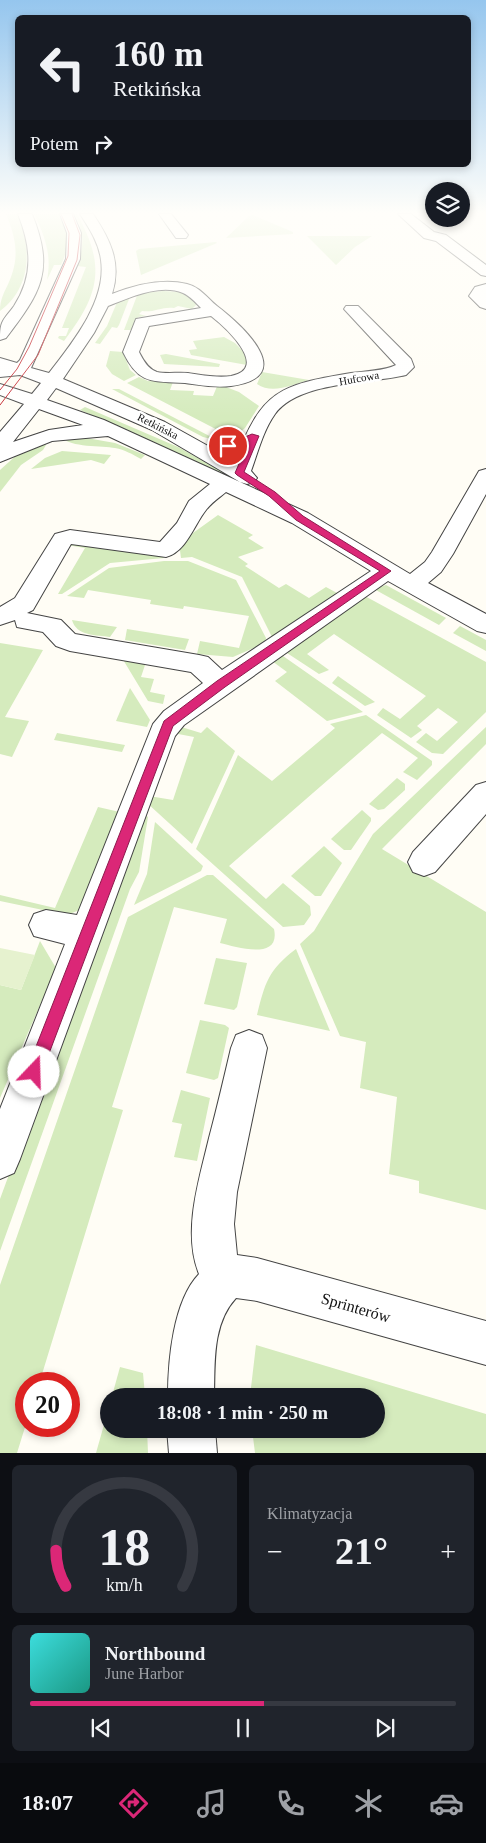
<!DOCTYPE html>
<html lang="pl">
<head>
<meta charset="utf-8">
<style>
	body { margin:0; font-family:"Times New Roman",serif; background:#20242c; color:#f1f3f6; height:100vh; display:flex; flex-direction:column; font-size:19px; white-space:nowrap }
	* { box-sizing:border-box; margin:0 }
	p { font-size:16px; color:#9ea1a6 }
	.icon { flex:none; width:28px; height:28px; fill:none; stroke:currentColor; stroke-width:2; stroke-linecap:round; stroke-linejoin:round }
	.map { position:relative; height:1453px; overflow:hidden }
	.drawer { display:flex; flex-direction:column; gap:12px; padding:12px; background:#0d0f14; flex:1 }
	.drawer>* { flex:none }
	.guide { position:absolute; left:15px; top:15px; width:456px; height:152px; border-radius:8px; box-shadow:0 2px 8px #0003; background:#171b24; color:#f1f3f6; overflow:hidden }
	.controls { position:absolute; left:425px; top:182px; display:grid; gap:10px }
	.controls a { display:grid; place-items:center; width:45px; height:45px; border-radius:50%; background:#171b24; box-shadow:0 2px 8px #0003; font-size:25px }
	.speed { position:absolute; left:15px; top:1372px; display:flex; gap:10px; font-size:25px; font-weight:700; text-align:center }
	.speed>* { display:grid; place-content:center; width:65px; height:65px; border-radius:50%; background:#171b24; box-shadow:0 2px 8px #0003; line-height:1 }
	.speed .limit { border:8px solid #d22; background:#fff; color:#111 }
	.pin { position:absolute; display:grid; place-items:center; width:42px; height:42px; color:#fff; margin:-21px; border:2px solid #fff; border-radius:50%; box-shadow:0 1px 5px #0007 }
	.me { position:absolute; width:55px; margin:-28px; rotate:21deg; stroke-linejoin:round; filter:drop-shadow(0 0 4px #0008) }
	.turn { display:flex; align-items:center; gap:18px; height:105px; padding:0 15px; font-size:22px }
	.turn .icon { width:65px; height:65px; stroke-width:2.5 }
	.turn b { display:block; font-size:35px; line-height:42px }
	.then { display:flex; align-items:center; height:48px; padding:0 15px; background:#0003; gap:10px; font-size:19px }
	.big { font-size:38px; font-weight:800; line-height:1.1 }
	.drawer .tile { flex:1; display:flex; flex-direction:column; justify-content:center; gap:8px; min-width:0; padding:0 18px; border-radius:8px; background:#20242c }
	.drawer .dial { align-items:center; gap:0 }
	.dial svg { height:130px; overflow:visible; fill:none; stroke:#363941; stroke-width:7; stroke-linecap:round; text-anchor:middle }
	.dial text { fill:#f1f3f6; stroke:none }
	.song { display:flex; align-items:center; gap:15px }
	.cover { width:60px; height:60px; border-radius:8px; background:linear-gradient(135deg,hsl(180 70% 55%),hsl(170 70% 35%)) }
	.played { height:5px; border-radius:2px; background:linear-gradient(90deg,#db2777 55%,#363941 55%) }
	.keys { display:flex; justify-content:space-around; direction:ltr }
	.heat { display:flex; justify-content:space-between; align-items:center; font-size:28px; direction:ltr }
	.drawer .tiles { flex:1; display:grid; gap:12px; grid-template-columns:1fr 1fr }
	.tile:last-child { grid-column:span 2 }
	.trip { position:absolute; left:100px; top:1388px; width:285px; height:50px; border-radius:25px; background:#171b24; box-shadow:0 2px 8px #0003; font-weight:800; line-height:50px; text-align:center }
	.tabs { display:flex; height:80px; justify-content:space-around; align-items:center; background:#090b0e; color:#9ea1a6 }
	.tabs .icon { width:35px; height:35px }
	.tabs .active { color:#db2777 }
	.tabs b { font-size:22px; color:#f1f3f6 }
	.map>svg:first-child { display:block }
</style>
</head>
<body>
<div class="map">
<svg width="486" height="1453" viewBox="0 0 486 1453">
	<rect width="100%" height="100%" fill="#fffdf5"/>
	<!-- green -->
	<g fill="#d5ebbd">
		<path d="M6,214h11c15,33 15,73 -17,97 0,-12 4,-18 9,-29 11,-25 7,-44 -3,-68z"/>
		<path d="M34,214h25c9,16 11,33 2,51h-7l-7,15c5,-25 -2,-44 -13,-66z"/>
		<path d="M74,214h3c29,52 23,80 -13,127l-6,-3 1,-2h7l3,-8h-7l24,-61 -9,-1c7,-18 8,-35 -3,-52z"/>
		<polygon points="253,215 293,232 293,234 226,238 249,216"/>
		<polygon points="307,236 372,236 355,247 336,265"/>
		<polygon points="216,242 217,243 141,275 136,251 139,249"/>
		<path d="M163,291l20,1 14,12 -5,5 -14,-3 -4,2c-11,-2 -21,5 -32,3l-3,3 7,2 -8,1 -6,13h-8l14,-37z"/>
		<polygon points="131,294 119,325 117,328 112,327 100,344 95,343 107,326 118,300"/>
		<polygon points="224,337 235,343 249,357 247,365 191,355 189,350 197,349 193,341"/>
		<polygon points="110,351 123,352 130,370 136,375 124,381 112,374 106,366"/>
		<polygon points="166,354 220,364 219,367 164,364 160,355"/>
		<path d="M262,372l47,8c-16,4 -36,15 -52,4z"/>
		<polygon points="139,377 148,381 173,382 170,390 194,391 193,395 213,396 218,384 239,392 259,406 245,428 233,438 127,383"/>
		<polygon points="112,389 119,389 219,441 203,437"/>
		<polygon points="85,407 178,447 234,478 231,480 158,444 80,410"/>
		<path d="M81,437l34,6 30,12 -4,4c-9,-5 -16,-9 -26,-11 -12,-2 -46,-1 -52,-10z"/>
		<polygon points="43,441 46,445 43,450 21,465 0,492 0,470 19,453"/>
		<polygon points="62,451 111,455 104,464 91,460 31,469 45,458"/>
		<polygon points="218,515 253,535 248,538 264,548 238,557 248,564 245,566 279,588 286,584 309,598 326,587 337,593 272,637 242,577 192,557 181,558 179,543"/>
		<polygon points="70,543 163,555 164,558 110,563 62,594 58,594 85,548 67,545"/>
		<polygon points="164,561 188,561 236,580 266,638 265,643 233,657 197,654 200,641 239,648 249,616 184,606 183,609 150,604 151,600 88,590 84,598 67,596 109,568"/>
		<polygon points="386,585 446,618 439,625 374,589"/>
		<polygon points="363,595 486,662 486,712 443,754 432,753 416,742 426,733 437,741 458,722 438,708 417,726 422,730 411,738 377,715 383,708 400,719 426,696 334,634 307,654 329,670 319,674 287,653 286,649"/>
		<path d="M72,620l45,7 -7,10c-13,-2 -34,-1 -38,-17z"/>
		<polygon points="460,626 486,640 486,651 453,633"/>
		<polygon points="127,629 189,639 185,650 125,640"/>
		<polygon points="0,643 43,650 5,717 29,721 12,757 0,754"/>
		<polygon points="279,656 283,656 363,712 327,721 275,681 287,672 272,661"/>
		<polygon points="122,658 146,662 141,677 154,679 150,692 165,695 163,704 148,701"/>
		<polygon points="338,676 375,702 365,706 332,683"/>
		<polygon points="130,688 150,720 147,727 116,721"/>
		<polygon points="366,715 432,761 432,765 417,780 403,772 418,758 382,733 229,866 266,899 283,883 310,906 311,915 304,925 283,927 196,849 238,755 272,781 335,728 330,724"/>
		<polygon points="178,726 201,733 207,727 235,751 192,844 147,803 149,796 173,800 194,737 173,733"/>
		<polygon points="486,727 486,744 382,849 486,912 486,1210 419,1193 419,1181 389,1174 397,1097 360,1088 366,1042 340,1036 300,944 314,931 373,834"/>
		<polygon points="57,733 125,745 122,752 54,740"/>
		<polygon points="397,778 405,784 405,790 384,809 378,810 369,804"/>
		<polygon points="98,807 124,813 87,907 67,915 0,901 0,895 55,908"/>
		<polygon points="362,810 371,818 371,821 351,850 344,850 331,839"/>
		<polygon points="142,813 148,817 139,872 130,889 0,1251 0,1199"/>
		<polygon points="155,822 203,866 201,871 134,905 147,874"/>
		<polygon points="324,846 342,863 321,896 315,896 291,876"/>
		<path d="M207,875h6l61,54c7,32 -38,18 -54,14l7,-24 -53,-12 -62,200 11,3 -84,274h-13v40l-9,29h-17v-168l128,-368z"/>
		<polygon points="40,941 56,968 0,1098 0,985 21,990"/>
		<path d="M296,949l34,82 -73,-16c8,-32 11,-45 39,-66z"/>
		<polygon points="216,958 247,963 237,1007 234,1010 204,1004"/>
		<polygon points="200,1020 225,1025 229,1028 218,1078 214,1080 186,1073"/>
		<polygon points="181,1090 210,1098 197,1161 174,1157 182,1124 172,1122"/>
		<polygon points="256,1345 486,1414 486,1453 255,1453 252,1429 376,1429 376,1396 250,1396"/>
		<polygon points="120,1367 143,1373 145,1396 112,1396"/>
		<polygon points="109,1407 109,1429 147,1429 148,1453 96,1453"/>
	</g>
	<!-- pitch -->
	<polygon fill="#e6f2cf" points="0,948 35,955 21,990 0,985"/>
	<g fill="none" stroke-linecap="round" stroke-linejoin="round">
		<defs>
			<g id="minor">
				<path d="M18,214h14c23,57 9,78 -26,124l-6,2c0,-20 3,-19 14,-34 20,-31 17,-59 4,-92z"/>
				<path d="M60,214h13l8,19 -1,26 -49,109 18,5c23,-30 58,-72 52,-113 -2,-17 -12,-32 -21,-46h13c17,25 29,49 19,80 23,-9 50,-16 75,-10 13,3 20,14 30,22 26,20 82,71 14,80 -16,2 -31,-1 -46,-3 -33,-2 -46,2 -62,-31l13,-33 65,-11c-5,-5 -11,-12 -18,-15 -23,-10 -54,5 -75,13l-14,27 -31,46 102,43 70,39c27,-70 43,-76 116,-88 14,-2 33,-2 45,-8l-52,-56 2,-3h12l53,53 3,8 -8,8c-37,9 -107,6 -131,39 -12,17 -17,38 -24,57l6,7 -3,4 -7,2 -7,-2 68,31 102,61 15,-12 7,-10 47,-81 7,-2v25l-33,60 -12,18 -13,11 58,31v19l-9,-2 -89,-50 -204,144 -9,11 -155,423 -6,14 -14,6v-70l65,-165 -31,-8 -5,-11 5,-11 12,-4 31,5 76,-191 11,-13 39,-28 -12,-11 -121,-21 -14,-5 -13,-14 -26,-5 -2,-7 -15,5v-18l15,-9 40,-64 15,-4 90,12 17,-19 12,-22 21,-17 -102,-48 -56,5 -52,21v-30l24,-28 -24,-9v-11l32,10 9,-11 -21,-8 -20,2v-19l17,5 3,-3 46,-101 1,-26zM211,316c13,10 60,52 20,60 -14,2 -29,-1 -43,-3 -10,-1 -21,1 -31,-1 -9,-3 -14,-12 -18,-20l10,-26zM56,388l96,42 88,52 -136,-62 -57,-20zM39,409l44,16 -34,5 -36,12zM226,492l66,31 79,48 -149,99 -14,-13 -9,-2 -124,-21 -14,-14 -34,-7 6,-3 38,-66 95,13c20,-5 28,-32 40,-47 5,-7 14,-13 20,-18z"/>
				<polygon points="159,214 171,214 188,235 186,238 176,238"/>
				<polygon points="398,214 411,214 434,232 446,235 486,265 486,276 481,275 436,241 424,238"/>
				<polygon points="486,284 486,309 480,307 469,296 475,287"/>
				<polygon points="486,782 486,814 435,872 424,876 413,872 408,862 413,852 476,785"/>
				<path d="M249,1030l13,5 5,13 -30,144 -3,32 3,31 20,3 229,63v44l-229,-64 -21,-3c-24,26 -21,65 -22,98h-46c0,-35 5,-95 31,-122 -17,-42 0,-94 10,-136 8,-30 15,-60 22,-90l5,-13z"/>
				<polygon points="167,1429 215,1429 217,1453 169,1453"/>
			</g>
		</defs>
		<!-- minor casing -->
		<use href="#minor" stroke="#444" stroke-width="2"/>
		<!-- minor -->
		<use href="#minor" fill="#fff" fill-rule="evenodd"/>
		<!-- tram -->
		<g stroke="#c4262e" stroke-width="1">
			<polyline points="0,390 17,369 29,347 68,256 69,233 61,214"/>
			<polyline points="0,405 38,355 77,260 80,235 72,214"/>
		</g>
	</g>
	<!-- sky -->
	<linearGradient id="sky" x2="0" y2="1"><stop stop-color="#95c6ee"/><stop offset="0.51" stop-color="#fffefa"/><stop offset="1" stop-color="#fffefa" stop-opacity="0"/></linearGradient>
	<rect width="486" height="417" fill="url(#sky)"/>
	<!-- route -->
	<polygon fill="#db2777" stroke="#8e194d" points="252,434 259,436 244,472 275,492 303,516 391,571 225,687 173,726 42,1072 39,1078 34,1080 28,1078 26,1072 164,721 217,681 380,571 296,520 269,496 237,475 235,473 249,441 228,448 224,446"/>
	<g text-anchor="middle" stroke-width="5" stroke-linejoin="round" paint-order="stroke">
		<!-- far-street labels -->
		<g font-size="11" fill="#111" stroke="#fff">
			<text transform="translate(359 378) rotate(-10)" y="4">Hufcowa</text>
			<text transform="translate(158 426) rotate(27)" y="4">Retkińska</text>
		</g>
		<!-- near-street labels -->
		<g font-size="16" fill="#111" stroke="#fff">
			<text transform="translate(356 1307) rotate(16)" y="6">Sprinterów</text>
		</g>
	</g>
</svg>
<div class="controls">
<a><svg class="icon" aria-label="layers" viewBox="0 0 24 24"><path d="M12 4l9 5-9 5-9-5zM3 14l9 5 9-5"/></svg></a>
</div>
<div class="speed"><div class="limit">20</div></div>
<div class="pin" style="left:228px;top:446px;background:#d93025"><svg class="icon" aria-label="arrive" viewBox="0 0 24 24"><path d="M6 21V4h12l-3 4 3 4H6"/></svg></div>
<svg class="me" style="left:34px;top:1072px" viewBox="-20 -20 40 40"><circle r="19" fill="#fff"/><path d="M0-13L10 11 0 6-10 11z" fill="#db2777"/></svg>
<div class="trip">18:08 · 1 min · 250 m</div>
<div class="guide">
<div class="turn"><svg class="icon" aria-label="left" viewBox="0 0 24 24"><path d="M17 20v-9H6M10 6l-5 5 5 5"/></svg><div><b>160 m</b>Retkińska</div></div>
<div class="then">Potem<svg class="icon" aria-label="right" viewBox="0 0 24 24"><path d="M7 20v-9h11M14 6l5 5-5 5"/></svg></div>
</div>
</div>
<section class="drawer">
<div class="tiles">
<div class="tile dial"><svg viewBox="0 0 100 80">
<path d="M14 69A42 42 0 1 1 86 69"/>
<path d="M14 69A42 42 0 0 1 8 47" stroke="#db2777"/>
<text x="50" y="56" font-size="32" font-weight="700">18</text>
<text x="50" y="72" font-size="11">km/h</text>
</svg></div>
<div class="tile"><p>Klimatyzacja</p>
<div class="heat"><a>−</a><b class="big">21°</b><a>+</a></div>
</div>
<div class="tile">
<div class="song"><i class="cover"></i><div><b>Northbound</b><p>June Harbor</p></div></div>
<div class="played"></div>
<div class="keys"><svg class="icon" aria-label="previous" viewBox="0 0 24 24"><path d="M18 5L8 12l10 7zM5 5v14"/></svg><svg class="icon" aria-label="pause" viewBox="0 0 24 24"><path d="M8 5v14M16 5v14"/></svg><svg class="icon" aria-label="next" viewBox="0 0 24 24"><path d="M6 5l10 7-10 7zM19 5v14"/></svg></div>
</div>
</div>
</section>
<nav class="tabs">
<b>18:07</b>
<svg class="icon active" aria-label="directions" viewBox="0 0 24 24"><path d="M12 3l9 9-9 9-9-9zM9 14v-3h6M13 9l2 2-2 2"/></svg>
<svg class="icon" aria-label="music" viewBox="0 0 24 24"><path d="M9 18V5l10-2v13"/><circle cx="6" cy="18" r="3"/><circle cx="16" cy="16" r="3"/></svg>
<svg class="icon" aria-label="phone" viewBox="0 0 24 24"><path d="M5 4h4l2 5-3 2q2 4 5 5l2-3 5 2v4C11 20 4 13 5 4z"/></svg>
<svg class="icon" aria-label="climate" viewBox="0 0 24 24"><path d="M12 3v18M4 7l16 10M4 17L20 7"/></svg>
<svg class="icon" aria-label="car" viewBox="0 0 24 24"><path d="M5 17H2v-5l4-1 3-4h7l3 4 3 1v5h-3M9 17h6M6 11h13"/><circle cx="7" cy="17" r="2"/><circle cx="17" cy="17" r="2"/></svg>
</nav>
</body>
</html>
